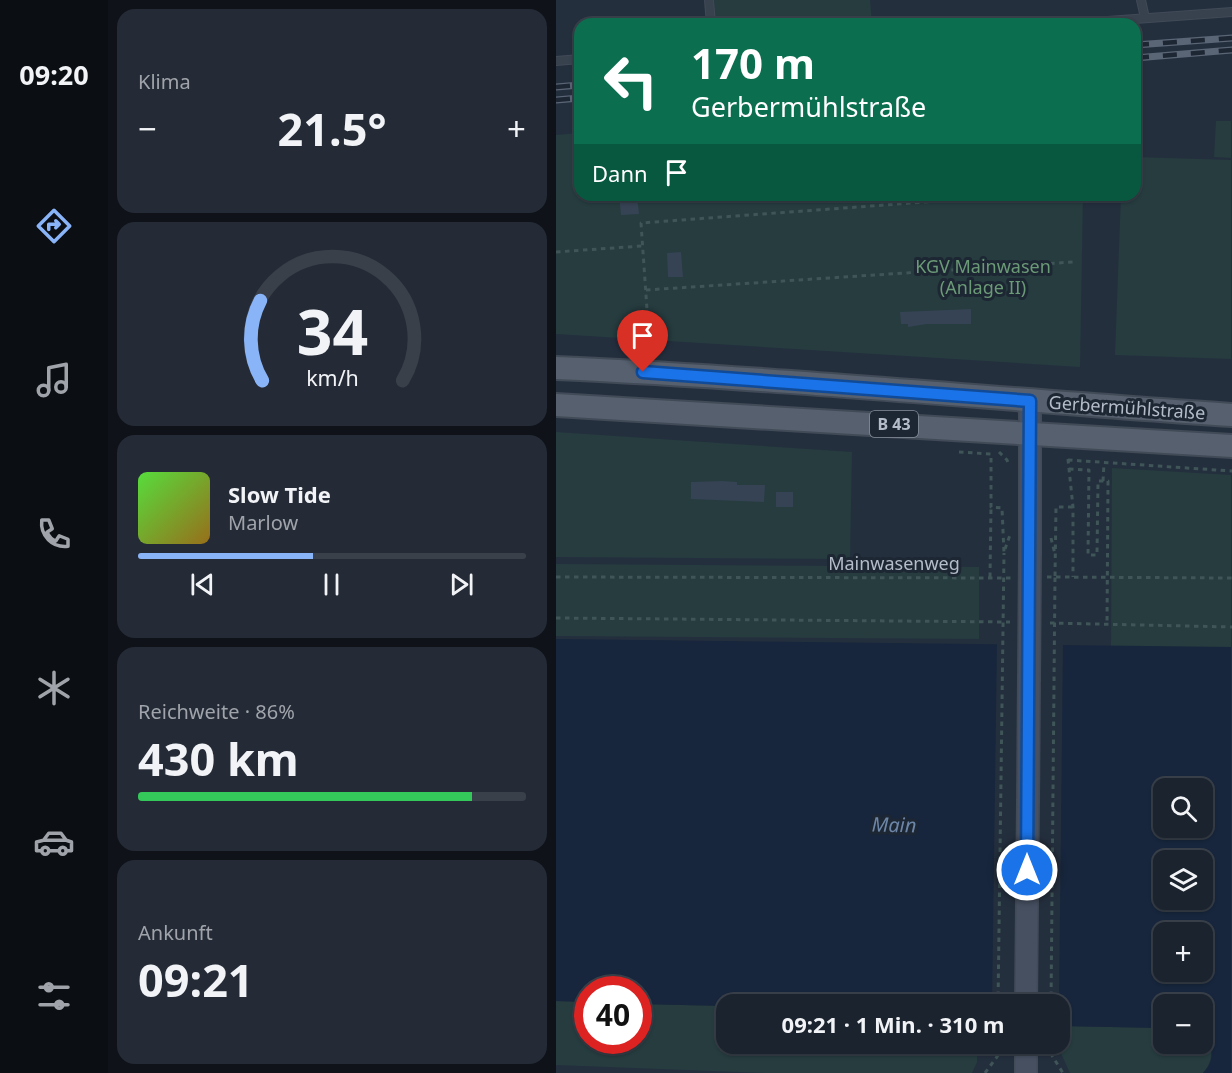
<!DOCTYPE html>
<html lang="de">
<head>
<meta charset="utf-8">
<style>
	body { margin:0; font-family:"Noto Sans",sans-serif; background:#242b36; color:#f1f3f6; height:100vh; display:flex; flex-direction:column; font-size:22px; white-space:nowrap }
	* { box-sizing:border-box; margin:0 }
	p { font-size:20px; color:#a0a4aa }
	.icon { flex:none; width:33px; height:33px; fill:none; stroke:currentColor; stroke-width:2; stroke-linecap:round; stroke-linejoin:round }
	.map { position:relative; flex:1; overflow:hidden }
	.drawer { display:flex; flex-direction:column; gap:9px; padding:9px; background:#0f1319; width:448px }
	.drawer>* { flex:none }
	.guide { position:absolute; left:18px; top:18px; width:567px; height:183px; border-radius:18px; box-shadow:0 2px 4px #0004,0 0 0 2px #39404a; background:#0b6e4f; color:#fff; overflow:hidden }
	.tools { position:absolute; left:597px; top:778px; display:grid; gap:12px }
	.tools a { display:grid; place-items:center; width:60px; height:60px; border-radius:12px; background:#1b232e; box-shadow:0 2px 4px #0004,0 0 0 2px #39404a; font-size:30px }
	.speed { position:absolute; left:18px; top:976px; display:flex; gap:12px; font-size:30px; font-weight:700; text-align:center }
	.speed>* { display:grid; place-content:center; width:78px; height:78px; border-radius:50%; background:#1b232e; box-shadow:0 2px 4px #0004,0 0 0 2px #39404a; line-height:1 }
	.speed .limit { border:9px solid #d22; background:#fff; color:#111 }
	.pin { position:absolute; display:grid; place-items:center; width:51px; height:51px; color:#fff; margin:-62px -26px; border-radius:50% 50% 50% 0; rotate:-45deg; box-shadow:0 0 6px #0007 }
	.pin .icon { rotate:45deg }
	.me { position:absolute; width:66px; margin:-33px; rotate:0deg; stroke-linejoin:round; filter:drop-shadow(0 0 4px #0008) }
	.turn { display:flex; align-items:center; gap:21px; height:126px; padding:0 18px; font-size:27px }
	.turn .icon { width:78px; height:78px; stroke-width:2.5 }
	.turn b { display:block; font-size:42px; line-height:51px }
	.then { display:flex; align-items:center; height:57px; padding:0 18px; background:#0003; gap:12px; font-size:22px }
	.big { font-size:45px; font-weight:700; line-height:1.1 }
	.drawer .widget { flex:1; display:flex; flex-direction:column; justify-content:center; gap:9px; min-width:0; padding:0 21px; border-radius:18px; background:#242b36 }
	.drawer .dial { align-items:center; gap:0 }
	.dial svg { height:156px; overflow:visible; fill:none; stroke:#39404a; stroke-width:7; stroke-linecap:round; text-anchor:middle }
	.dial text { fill:#f1f3f6; stroke:none }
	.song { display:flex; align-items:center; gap:18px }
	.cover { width:72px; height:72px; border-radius:9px; background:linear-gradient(135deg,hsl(110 70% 55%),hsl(40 70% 35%)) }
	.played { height:6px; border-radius:3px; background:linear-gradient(90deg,#8ab4f8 45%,#39404a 45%) }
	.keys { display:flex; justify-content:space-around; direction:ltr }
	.heat { display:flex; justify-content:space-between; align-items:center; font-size:33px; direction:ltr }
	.charge { height:9px; border-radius:4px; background:linear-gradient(90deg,#34c759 86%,#39404a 0) }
	.trip { position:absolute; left:160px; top:994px; width:354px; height:60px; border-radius:18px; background:#1b232e; box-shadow:0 2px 4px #0004,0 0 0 2px #39404a; font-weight:700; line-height:60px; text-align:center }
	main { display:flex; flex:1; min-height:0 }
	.tabs { display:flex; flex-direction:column; width:108px; justify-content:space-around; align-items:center; background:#0b0e12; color:#a0a4aa }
	.tabs .icon { width:42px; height:42px }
	.tabs .on { color:#8ab4f8 }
	.tabs b { font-size:27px; color:#f1f3f6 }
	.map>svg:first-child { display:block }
</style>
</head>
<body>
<main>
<nav class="tabs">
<b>09:20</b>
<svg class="icon on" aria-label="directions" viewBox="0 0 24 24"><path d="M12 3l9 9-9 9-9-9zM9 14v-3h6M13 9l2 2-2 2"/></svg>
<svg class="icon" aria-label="music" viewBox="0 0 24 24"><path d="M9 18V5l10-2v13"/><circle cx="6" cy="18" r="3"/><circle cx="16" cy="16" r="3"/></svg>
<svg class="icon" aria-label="phone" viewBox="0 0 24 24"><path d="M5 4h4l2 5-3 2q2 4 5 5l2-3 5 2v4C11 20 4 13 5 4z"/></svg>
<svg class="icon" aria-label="climate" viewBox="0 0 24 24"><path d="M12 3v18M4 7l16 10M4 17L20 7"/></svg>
<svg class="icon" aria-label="car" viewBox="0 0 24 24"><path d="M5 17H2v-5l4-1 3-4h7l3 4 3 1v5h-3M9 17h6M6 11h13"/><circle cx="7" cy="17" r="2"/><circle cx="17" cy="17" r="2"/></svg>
<svg class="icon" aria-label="filters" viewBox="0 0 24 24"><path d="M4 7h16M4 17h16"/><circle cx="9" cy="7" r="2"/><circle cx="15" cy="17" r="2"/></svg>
</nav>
<section class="drawer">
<div class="widget"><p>Klima</p>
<div class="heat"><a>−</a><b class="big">21.5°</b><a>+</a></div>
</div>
<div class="widget dial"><svg viewBox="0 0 100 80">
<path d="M14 69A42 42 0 1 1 86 69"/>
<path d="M14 69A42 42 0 0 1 13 28" stroke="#8ab4f8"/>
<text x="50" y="56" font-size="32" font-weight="700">34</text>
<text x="50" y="72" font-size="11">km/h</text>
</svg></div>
<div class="widget">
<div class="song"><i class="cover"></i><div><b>Slow Tide</b><p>Marlow</p></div></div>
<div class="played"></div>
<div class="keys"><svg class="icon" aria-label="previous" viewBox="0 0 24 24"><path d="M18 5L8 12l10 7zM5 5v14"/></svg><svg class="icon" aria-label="pause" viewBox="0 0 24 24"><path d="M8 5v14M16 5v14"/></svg><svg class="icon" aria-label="next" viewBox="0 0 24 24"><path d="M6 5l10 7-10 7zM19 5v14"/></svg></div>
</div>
<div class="widget"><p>Reichweite · 86%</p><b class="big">430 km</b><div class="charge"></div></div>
<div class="widget"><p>Ankunft</p><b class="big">09:21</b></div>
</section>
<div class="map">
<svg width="676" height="1073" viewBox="0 0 676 1073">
	<rect width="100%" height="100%" fill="#242f3e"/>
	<!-- green -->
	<g fill="#263c3f">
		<polygon points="158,0 314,0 316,24 159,24"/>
		<polygon points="660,121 675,121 675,158 658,157"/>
		<polygon points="24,133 24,195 527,195 524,367 0,334 0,135"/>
		<polygon points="579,157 675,160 675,359 559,355 565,195 579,195"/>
		<polygon points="0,432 296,452 294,559 0,557"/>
		<polygon points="556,468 675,475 675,647 555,647"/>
		<polygon points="0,564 423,567 423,639 0,636"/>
		<polygon points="0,1001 31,1002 32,1041 82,1041 83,1004 171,1006 171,1044 421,1044 421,1062 416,1073 208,1073 0,1065"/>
		<path d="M504,1026l103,2 1,16h38l1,-10c11,12 11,27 0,39h-133l-10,-22z"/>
	</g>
	<!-- water -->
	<path fill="#17263c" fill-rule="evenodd" d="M0,639l675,8v426h-28c12,-12 11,-27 0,-39l-1,-29h-38l-1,23 -103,-2v-21l-333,1 -88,-2 -1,-14h-50l-1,12 -31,-1zM608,789h38v39h-38zM608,861h38v39h-38zM608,933h38v39h-38z"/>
	<!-- pier -->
	<polygon fill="#242f3e" points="441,640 507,642 503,1005 436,1005"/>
	<!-- building -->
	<g fill="#364354">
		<polygon points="63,195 81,195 83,214 65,215"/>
		<polygon points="125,252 127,277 112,277 111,253"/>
		<polygon points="415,309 415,324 371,324 352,327 352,324 345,324 344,312"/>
		<polygon points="166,481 181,482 181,485 209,485 208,502 135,499 135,482"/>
		<rect x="220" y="492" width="17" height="15"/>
	</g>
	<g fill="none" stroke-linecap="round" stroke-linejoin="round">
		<defs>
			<g id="lane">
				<polyline points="153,0 155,24"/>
				<polyline points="585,0 589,18"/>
				<polyline points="510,24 676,12"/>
				<polyline points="0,61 24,59"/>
			</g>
			<g id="secondary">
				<polyline points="474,553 474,401"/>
				<polyline points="470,1005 472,803"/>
				<polyline points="470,1044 470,1072"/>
			</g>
			<g id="primary">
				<path d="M0,368c225,10 450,32 676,47"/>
				<polyline points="0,405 676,446"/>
			</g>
		</defs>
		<!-- lane casing -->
		<use href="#lane" stroke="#414a57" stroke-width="10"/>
		<!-- secondary casing -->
		<use href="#secondary" stroke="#414a57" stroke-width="24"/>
		<!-- primary casing -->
		<use href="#primary" stroke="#414a57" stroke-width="26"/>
		<!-- path -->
		<g stroke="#3f5557" stroke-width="3" stroke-dasharray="4.5 4.5" stroke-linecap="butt">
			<polyline points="0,252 86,246"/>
			<polyline points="90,290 517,262"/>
			<polyline points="94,353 85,223 464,195"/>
			<polyline points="403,452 435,454 435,507 446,508 448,553"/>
			<polyline points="443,452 451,460 453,466"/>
			<polyline points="512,459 517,507 517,577"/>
			<polyline points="512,460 676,471"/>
			<polyline points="513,469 533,470 532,555 541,555 542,481 552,481 551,625"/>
			<polyline points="547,481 548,463"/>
			<polyline points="495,538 499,554"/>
			<polyline points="449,549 454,535"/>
			<polyline points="499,576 500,507 517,507"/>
			<polyline points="0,577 455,578"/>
			<polyline points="434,577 435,507"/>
			<polyline points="491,577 676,578"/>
			<polyline points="0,618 454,622"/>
			<polyline points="494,623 676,627"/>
			<polyline points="495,1044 495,1054 507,1073"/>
			<polyline points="429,1073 443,1054 442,1044"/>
		</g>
		<!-- lane -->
		<use href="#lane" stroke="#38414e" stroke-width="8"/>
		<!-- secondary -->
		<use href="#secondary" stroke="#465061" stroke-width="21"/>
		<!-- primary -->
		<use href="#primary" stroke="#56606e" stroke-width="22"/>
		<defs>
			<g id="rail">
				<polyline points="579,45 676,38"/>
				<polyline points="579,58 676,50"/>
				<polyline points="0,87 24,85"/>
				<polyline points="0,100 24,98"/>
			</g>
		</defs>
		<!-- rail casing -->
		<use href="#rail" stroke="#5a6575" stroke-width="7"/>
		<!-- rail -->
		<use href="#rail" stroke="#1d2633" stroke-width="4.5" stroke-dasharray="14" stroke-linecap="butt"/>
		<defs>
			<polyline id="secondary-bridge" points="472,803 474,553"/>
		</defs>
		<!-- secondary-bridge casing -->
		<use href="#secondary-bridge" stroke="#414a57" stroke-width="24" stroke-linecap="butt"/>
		<!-- path-bridge -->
		<g stroke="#3f5557" stroke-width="3" stroke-dasharray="4.5 4.5" stroke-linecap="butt">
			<polyline points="442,1005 448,553"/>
			<polyline points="495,1005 499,576"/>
		</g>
		<!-- secondary-bridge -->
		<use href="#secondary-bridge" stroke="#465061" stroke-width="21"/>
	</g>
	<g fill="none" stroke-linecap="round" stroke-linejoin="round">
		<defs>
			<polyline id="route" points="87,372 474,401 471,870"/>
		</defs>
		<!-- route casing -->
		<use href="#route" stroke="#114b97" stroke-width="15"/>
		<!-- route -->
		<use href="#route" stroke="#1a73e8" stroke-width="10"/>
	</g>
	<g text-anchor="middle" stroke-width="6" stroke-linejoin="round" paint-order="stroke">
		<!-- shield labels -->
		<rect fill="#1d2633" stroke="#878f9c" stroke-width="1.5" x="314" y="411" width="48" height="26" rx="4.5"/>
		<g font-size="16" font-weight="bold" fill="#b4bcc9">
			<text x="338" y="430">B 43</text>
		</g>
		<!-- park labels -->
		<g font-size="18" fill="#6b9a76" stroke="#1d2633">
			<text x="427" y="273">KGV Mainwasen<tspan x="427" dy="21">(Anlage II)</tspan></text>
		</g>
		<!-- street labels -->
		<g font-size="18" fill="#b4bcc9" stroke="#1d2633">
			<text transform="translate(571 408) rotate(4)" y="6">Gerbermühlstraße</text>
			<text x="338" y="570">Mainwasenweg</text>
		</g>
		<!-- water labels -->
		<g font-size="20" font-style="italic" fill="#6d86a8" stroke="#1d2633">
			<text transform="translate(338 825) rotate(1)" y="7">Main</text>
		</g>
	</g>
</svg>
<div class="tools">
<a><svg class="icon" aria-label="search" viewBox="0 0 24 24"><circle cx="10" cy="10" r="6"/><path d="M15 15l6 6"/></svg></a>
<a><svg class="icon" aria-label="layers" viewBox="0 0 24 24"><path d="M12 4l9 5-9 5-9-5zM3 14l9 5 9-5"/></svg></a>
<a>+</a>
<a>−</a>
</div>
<div class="speed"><div class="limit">40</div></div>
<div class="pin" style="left:87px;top:372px;background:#d93025"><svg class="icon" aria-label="arrive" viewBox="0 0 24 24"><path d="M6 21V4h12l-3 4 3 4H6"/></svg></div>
<svg class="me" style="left:471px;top:870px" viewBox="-20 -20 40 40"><circle r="17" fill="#1a73e8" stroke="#fff" stroke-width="3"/><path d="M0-11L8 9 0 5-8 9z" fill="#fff"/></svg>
<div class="trip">09:21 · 1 Min. · 310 m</div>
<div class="guide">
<div class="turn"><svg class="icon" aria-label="left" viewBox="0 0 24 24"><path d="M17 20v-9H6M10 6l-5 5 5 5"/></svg><div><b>170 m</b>Gerbermühlstraße</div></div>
<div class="then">Dann<svg class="icon" aria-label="arrive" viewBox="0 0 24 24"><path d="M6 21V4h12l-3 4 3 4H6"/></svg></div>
</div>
</div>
</main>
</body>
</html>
